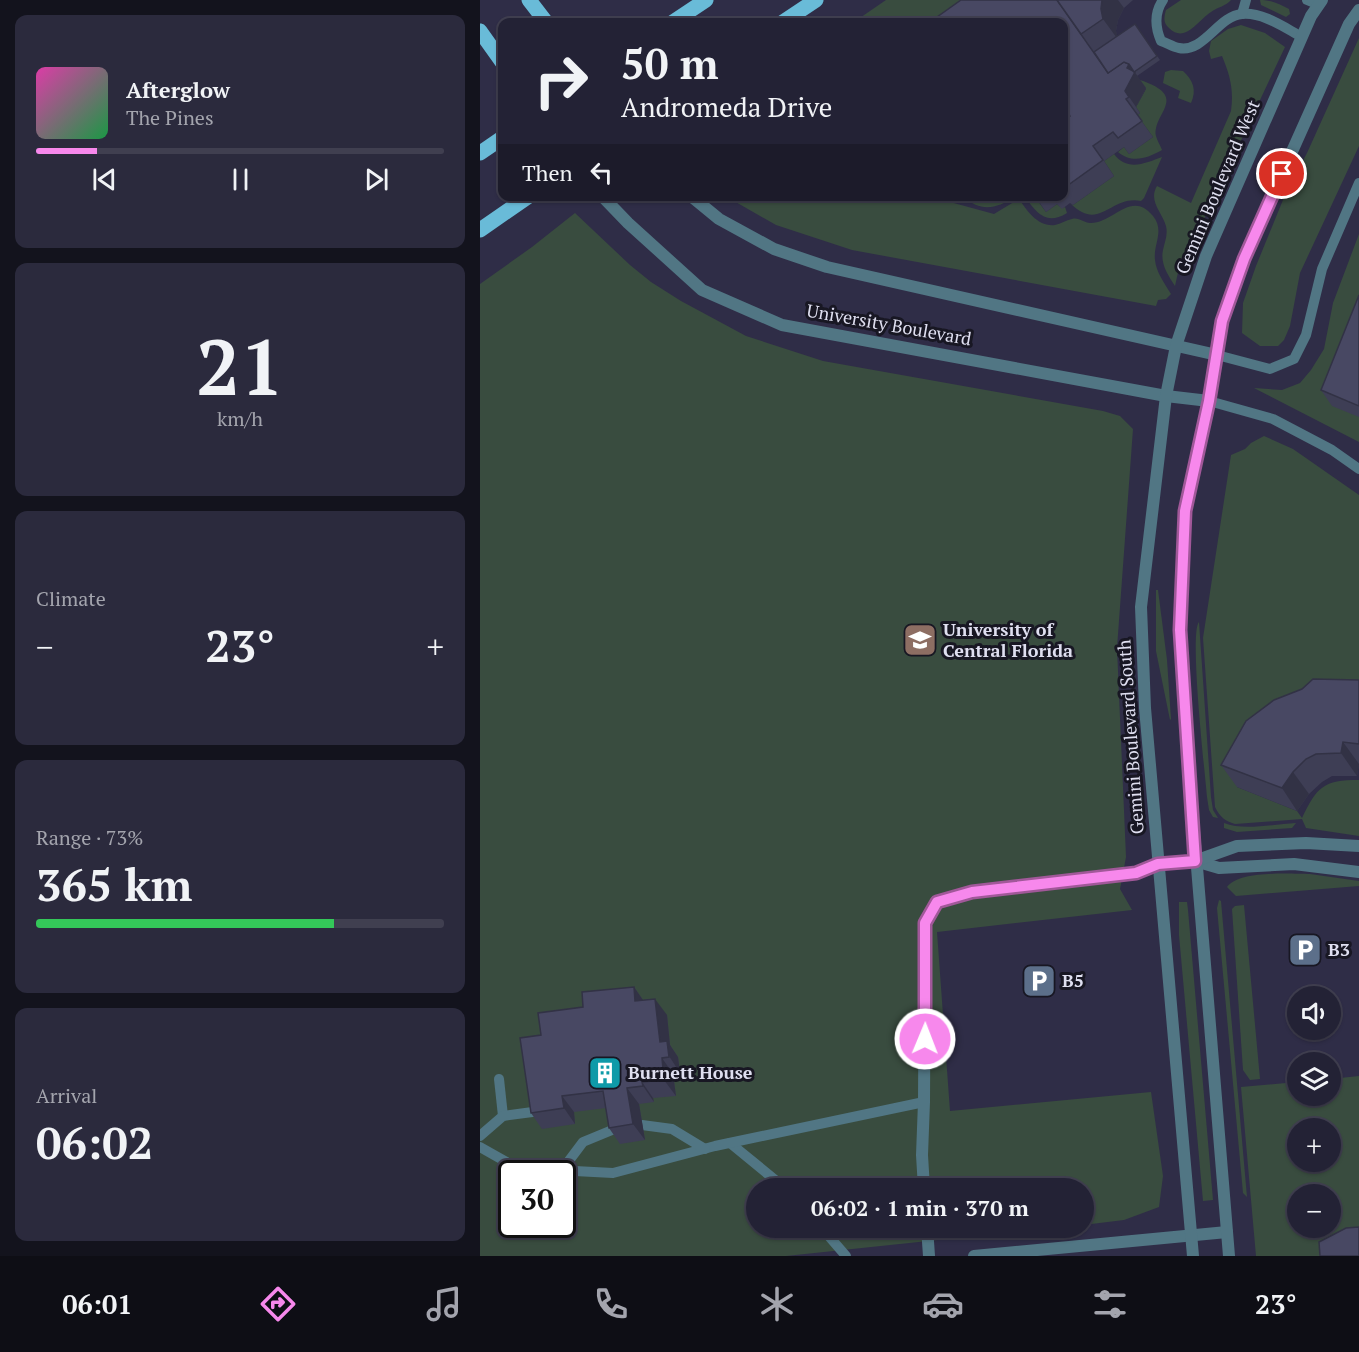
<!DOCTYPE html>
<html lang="en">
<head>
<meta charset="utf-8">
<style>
	body { margin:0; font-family:"PT Serif",serif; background:#2b2a3d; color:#f1f3f6; height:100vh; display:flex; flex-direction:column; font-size:22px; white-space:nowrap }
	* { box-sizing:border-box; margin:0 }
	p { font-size:20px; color:#a3a4ad }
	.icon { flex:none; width:33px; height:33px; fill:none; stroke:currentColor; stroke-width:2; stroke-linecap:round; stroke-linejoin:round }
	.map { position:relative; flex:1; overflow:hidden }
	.sheet { display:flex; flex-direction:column; gap:15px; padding:15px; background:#13131d; width:480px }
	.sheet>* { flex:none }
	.hud { position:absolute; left:18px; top:18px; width:570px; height:183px; border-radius:12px; box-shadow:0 2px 4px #0004,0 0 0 2px #403f50; background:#232235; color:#f1f3f6; overflow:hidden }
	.fabs { position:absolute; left:807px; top:986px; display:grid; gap:12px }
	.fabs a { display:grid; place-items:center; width:54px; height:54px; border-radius:50%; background:#232235; box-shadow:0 2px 4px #0004,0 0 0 2px #403f50; font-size:30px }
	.speed { position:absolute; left:18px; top:1160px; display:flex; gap:12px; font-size:30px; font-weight:700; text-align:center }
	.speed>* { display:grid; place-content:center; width:78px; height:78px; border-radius:50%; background:#232235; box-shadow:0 2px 4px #0004,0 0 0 2px #403f50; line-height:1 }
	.speed .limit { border:3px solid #111; border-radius:9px; background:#fff; color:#111 }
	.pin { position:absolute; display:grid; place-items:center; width:51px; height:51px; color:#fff; margin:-26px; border:3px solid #fff; border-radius:50%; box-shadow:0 2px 6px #0007 }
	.me { position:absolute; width:66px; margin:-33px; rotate:1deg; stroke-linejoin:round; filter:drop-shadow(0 0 4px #0008) }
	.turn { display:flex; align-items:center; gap:21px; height:126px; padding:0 24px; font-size:27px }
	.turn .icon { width:78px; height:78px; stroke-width:2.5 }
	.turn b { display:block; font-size:42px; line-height:51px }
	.then { display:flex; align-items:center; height:57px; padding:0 24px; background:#0003; gap:12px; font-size:22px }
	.big { font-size:45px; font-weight:600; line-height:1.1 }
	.sheet .tile { flex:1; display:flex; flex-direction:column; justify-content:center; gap:9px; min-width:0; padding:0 21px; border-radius:12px; background:#2b2a3d }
	.sheet .dial { align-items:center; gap:0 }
	.dial b { font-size:78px; line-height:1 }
	.song { display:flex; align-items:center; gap:18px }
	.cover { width:72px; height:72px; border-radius:9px; background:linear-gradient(135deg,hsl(320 70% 55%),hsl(140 70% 35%)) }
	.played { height:6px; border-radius:3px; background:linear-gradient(90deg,#f788ec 15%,#403f50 15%) }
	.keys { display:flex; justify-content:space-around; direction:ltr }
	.heat { display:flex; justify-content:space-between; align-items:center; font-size:33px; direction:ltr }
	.charge { height:9px; border-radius:4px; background:linear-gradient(90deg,#34c759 73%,#403f50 0) }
	.trip { position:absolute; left:266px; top:1178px; width:348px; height:60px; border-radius:30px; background:#232235; box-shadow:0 2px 4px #0004,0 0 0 2px #403f50; font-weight:600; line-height:60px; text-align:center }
	.tab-bar { display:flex; height:96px; justify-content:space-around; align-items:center; background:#0e0e15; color:#a3a4ad }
	.tab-bar .icon { width:42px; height:42px }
	.tab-bar .selected { color:#f788ec }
	.tab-bar b { font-size:27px; color:#f1f3f6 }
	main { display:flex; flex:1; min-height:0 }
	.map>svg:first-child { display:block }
</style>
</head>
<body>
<main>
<section class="sheet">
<div class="tile">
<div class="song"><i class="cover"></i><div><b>Afterglow</b><p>The Pines</p></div></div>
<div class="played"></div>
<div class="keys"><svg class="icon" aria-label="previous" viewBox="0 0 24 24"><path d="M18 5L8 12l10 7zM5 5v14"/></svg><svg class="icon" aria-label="pause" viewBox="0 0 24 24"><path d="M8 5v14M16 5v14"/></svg><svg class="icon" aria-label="next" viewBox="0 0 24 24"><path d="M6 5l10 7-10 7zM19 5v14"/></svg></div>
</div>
<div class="tile dial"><b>21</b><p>km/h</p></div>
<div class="tile"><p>Climate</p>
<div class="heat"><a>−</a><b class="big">23°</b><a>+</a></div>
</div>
<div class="tile"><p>Range · 73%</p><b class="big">365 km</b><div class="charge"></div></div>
<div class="tile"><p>Arrival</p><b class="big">06:02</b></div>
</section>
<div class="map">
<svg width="879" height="1256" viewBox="0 0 879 1256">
	<rect width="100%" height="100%" fill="#2f2d47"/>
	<!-- green -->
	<g fill="#394c3f" fill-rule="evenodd">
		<polygon points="406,0 483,0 483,22 374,22"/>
		<path d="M701,0h50c-5,6 -13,7 -20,12 -13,8 -26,32 -42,16 -6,-5 -5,-11 -3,-18z"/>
		<path d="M780,0c12,0 19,4 29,9l1,5 -4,3 -25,-12z"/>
		<path d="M761,25l24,8 20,14 -97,206 -7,6 -6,27c-7,-11 -15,-22 -12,-36 2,-9 5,-15 3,-24 -4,-14 -18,-25 -9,-40l34,17 40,-92c3,-21 -1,-36 -9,-55l-11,3 -2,-8 2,-10 17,-12z"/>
		<polygon points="879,38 879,146 820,273 810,326 804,340 798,346 780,346 762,333 763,303 776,266 805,195 827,153"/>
		<path d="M691,70l12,1c10,9 14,19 8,32l-13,-5 2,-7 -17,-8 2,-11z"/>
		<path d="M660,80c51,17 12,33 16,56 1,4 4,9 6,14 -14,8 -30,14 -44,2l6,-5 5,7 24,-17 -16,-22 3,-2 -4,-6 10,-18 -8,-5z"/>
		<path d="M634,154c13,18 32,9 48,3l-18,41 -3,3c-31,-6 -41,32 -71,2l3,2 41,-29 -10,-15z"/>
		<path d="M247,197h220l3,5 44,12 25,-15c8,12 19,28 36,26 6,-1 11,-5 17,-6 7,-2 12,4 18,4 23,1 41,-34 63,-7 12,15 0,28 2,44 1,12 10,24 16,34l-5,5 -8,1 -2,6 -304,-56 -76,-25z"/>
		<path d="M484,197h22l4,6 10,-6h14c-17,12 -34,15 -50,0z"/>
		<path d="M545,197h10l11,15 11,-8 5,4 3,-1 2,6c-21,13 -30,0 -42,-16z"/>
		<path d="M95,213l55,52 21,17 30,19 65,35 77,25 280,50 17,5 13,13 -16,219 9,209 -6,32 12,21 -195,22 13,179 201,-19 12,84 -4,31 -35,13 -41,5v-37h-327v39h305l-275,29h-306v-972l52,-37zM32,1173h50v51h-50z"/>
		<polygon points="879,234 879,442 774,388 802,390 820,383 831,370 844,349 853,303"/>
		<path d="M784,436l29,13 66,46v207l-122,85 60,24 5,7c15,-31 21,-38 57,-38v56l-53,-8 -4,-9 -67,5c-10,-3 -15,-7 -20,-17l-12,-169 28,-183 14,-6 6,-6z"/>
		<polygon points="676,590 678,590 687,660 691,719 690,720 676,651"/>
		<path d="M719,622l12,175 2,13 5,8 -5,-1 -4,-7 -2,-13c-2,-24 -18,-164 -8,-175z"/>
		<path d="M744,823c19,8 51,1 72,0l-4,5 -55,4 -13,-4z"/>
		<path d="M830,874l49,7v5l-123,10 -9,-9c13,-17 63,-13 83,-13z"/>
		<polygon points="739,900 741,901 767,1197 763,1193 737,908"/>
		<polygon points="699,902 707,902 708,910 733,1200 723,1201 699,935"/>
		<polygon points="764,905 780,1079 770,1080 763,1070 752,909 755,906"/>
		<path d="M879,1076v180h-103l-15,-169 56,-5 1,13h32l1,-16zM818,1128h32v33h-32zM818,1194h32v33h-32z"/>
	</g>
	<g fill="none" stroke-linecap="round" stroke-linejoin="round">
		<!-- lane -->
		<g stroke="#517684" stroke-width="10">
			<path d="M683,0c-9,13 -8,27 -2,41 6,2 12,6 18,7 25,5 39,-32 63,-34 21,-2 43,14 60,23"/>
			<polyline points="827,0 839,5"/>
			<polyline points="762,14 766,0"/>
			<polyline points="737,355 790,369 814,359 826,335 842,269 879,183"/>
			<polyline points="729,401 793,419 852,450 879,469"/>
			<polyline points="19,1079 23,1116"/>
			<polyline points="0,1136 23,1116 60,1111"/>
			<polyline points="250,1143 305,1188"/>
			<polyline points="0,1147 37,1168 133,1173 235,1146 444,1102"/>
			<polyline points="82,1170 103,1142 137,1128 162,1125 192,1129 225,1149"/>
			<polyline points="341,1227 366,1256"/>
		</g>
		<!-- street -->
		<g stroke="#517684" stroke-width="12">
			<polyline points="122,196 148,223 222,290 302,325 686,396 729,401"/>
			<polyline points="211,196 239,219 294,249 347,267 737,355"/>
			<polyline points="715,861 739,868 814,864 879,872"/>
			<polyline points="444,1188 442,1155 444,1102 445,923 457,902 492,892 656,873 678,864 715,861 757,846 826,843 879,846"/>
			<polyline points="447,1227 449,1256"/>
			<polyline points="494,1256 747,1232"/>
			<polyline points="713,1256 665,708 661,607 686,396 696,346 726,256 831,16 842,0"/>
			<polyline points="749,1256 708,758 700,630 705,511 729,401 742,321 764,259 869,24 879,10"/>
		</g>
		<!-- primary -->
		<g stroke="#69bbd8" stroke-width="15">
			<polyline points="49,0 66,22"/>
			<polyline points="193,22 226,0"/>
			<polyline points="303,22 336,0"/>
			<polyline points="0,31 22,62"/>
			<polyline points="0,153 22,138"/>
			<polyline points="0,230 49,196"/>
		</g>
	</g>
	<!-- wall -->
	<g fill="#3e3e55">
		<polygon points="481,0 653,0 644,8 638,20 636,31 637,36 655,24 680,60 657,76 666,88 656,107 660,113 657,115 673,137 649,154 644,147 624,161 634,176 593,205 590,203 582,209 577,204 566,212 555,196 584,196 584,121 590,116 584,22"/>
		<polygon points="879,295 879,417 852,406 841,390"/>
		<polygon points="879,680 879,764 877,776 852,776 842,782 829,794 817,811 757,787 741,765"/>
		<polygon points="154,987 163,1000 187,1015 190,1045 198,1057 200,1073 193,1074 196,1096 173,1098 174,1102 159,1104 165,1140 140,1144 129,1128 126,1108 94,1112 95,1124 62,1129 51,1113 103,1007"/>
	</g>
	<!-- shaded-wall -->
	<g fill="#323245">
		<polygon points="622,0 638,0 644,8 638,20 636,31 639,41 623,19 621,9"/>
		<polygon points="649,64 666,88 656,107 645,91 647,68"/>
		<polygon points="863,742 879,764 877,776 861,753"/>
		<polygon points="813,772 829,794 817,811 802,788"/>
		<polygon points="154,987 165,1003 155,1001"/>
		<polygon points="175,999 187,1015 190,1045 198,1057 200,1073 180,1042"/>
		<polygon points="182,1058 193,1074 196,1096 184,1080"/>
		<polygon points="162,1082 173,1098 174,1102 163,1086"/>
		<polygon points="147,1088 159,1104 165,1140 153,1124"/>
		<polygon points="82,1096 94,1112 95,1124 84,1108"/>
	</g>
	<!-- building -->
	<g fill="#484863" stroke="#323245" stroke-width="1.5">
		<polygon points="481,0 577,0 628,73 644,62 649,64 647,68 655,72 645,91 649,97 646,99 662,121 638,138 633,132 613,146 623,160 584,188 584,121 590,116 584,107 584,22 450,22"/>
		<polygon points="577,0 622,0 621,9 623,19 601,34"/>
		<polygon points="655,24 677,56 654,72 649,64 644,62 628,73 614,52"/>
		<polygon points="879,295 879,406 841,390"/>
		<polygon points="833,679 879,680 879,744 863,742 861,753 836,754 826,759 813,772 802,788 741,765 766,721 794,700 822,689"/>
		<polygon points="154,987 155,1001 175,999 180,1042 187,1041 189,1057 182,1058 184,1080 162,1082 163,1086 147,1088 153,1124 129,1128 123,1091 82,1096 84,1108 51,1113 40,1038 61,1035 58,1013 103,1007 102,992"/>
		<polygon points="879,1227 879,1256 840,1256 839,1242 866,1228"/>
	</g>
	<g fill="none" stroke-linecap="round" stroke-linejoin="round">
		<defs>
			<polyline id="route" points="445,1039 445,923 457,902 492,892 656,873 678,864 715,861 700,630 705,511 729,401 742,321 764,259 802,174"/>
		</defs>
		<!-- route casing -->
		<use href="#route" stroke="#a15899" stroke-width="15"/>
		<!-- route -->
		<use href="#route" stroke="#f788ec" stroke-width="10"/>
	</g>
	<!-- icons -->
	<defs>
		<symbol id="university-square" viewBox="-11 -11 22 22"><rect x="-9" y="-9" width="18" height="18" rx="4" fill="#8d6e63" stroke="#181723"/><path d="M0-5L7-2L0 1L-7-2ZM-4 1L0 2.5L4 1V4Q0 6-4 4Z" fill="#fff"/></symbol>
		<symbol id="parking-square" viewBox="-11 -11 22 22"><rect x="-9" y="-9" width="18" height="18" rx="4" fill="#5c6f8a" stroke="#181723"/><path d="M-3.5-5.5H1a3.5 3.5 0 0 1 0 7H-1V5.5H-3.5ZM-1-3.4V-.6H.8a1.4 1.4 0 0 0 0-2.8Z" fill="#fff"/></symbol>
		<symbol id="building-square" viewBox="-11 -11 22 22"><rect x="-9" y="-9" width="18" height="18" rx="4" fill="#0f9aa8" stroke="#181723"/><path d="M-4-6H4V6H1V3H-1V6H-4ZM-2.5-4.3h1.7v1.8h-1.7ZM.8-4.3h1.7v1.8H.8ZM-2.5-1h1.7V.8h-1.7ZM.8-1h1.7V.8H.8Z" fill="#fff"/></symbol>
	</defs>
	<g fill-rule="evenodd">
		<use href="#university-square" x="421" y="621" width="38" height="38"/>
		<use href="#parking-square" x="806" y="931" width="38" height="38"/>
		<use href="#parking-square" x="540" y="962" width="38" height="38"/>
		<use href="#building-square" x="106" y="1054" width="38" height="38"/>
	</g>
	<g text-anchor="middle" stroke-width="6" stroke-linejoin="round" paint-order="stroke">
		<!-- street labels -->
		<g font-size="18" fill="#dfdff0" stroke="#181723">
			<text transform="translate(738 187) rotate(-67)" y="6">Gemini Boulevard West</text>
			<text transform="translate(409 325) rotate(10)" y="6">University Boulevard</text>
			<text transform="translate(651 737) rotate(-94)" y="6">Gemini Boulevard South</text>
		</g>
		<!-- poi labels -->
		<g font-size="18" font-weight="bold" fill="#dfdff0" stroke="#181723" text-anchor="start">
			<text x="463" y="636">University of<tspan x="463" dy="21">Central Florida</tspan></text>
			<text x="848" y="956">B3</text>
			<text x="582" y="987">B5</text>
			<text x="148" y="1079">Burnett House</text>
		</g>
	</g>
</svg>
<div class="fabs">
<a><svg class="icon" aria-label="sound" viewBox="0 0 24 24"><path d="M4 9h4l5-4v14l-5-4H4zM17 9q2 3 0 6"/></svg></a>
<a><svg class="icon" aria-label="layers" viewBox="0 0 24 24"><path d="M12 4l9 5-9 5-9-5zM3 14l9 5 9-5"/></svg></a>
<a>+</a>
<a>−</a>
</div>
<div class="speed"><div class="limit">30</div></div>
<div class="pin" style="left:802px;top:174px;background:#d93025"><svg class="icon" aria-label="arrive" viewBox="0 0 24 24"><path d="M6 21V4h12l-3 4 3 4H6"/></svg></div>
<svg class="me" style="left:445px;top:1039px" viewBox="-20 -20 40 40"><circle r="17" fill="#f788ec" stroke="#fff" stroke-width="3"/><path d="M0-11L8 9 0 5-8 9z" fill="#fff"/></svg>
<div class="trip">06:02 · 1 min · 370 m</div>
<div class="hud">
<div class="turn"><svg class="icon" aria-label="right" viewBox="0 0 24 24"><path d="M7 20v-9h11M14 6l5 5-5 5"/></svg><div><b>50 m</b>Andromeda Drive</div></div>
<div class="then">Then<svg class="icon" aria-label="left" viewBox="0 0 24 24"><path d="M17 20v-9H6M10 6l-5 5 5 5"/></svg></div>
</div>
</div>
</main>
<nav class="tab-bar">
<b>06:01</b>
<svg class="icon selected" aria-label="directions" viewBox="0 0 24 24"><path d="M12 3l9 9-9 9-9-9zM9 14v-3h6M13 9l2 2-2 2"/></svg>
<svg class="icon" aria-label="music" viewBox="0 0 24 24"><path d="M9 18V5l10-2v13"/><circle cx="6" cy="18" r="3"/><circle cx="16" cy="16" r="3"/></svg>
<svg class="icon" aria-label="phone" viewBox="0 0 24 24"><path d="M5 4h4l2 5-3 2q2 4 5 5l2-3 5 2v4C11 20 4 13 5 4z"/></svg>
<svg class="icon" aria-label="climate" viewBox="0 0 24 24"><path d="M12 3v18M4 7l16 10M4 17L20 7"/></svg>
<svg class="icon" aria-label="car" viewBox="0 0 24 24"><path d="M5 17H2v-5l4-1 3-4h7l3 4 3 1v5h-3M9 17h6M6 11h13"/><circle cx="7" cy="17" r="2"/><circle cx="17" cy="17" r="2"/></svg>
<svg class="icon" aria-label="filters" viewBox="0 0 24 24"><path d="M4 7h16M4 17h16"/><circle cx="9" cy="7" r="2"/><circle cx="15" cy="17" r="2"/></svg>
<b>23°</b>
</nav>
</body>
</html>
